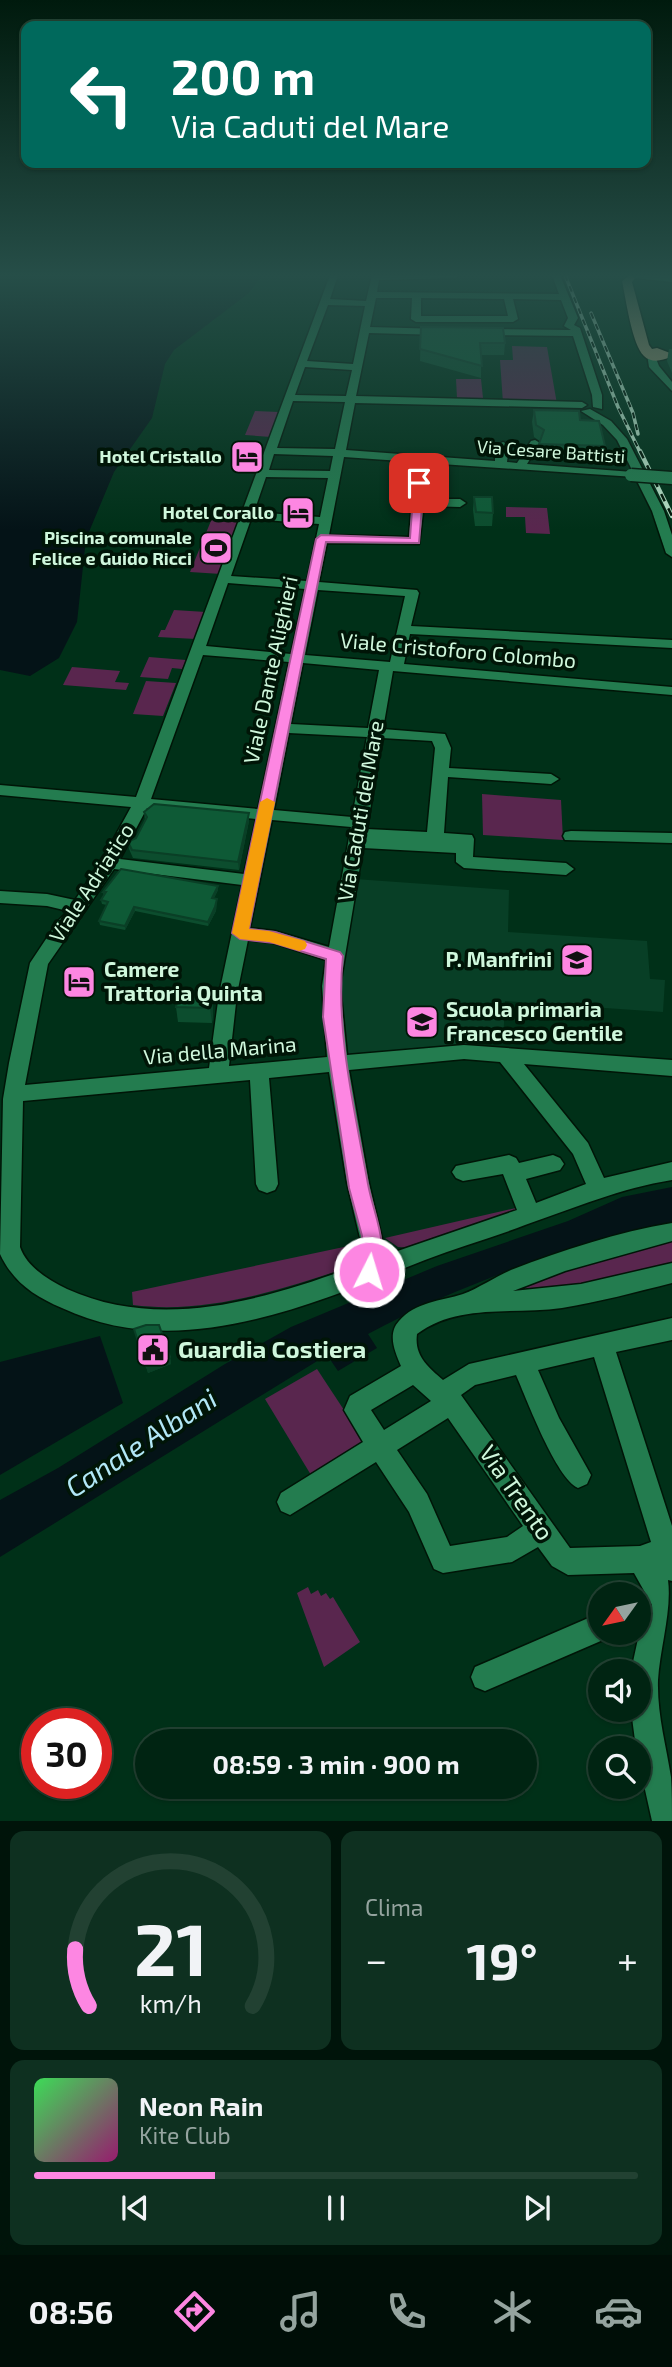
<!DOCTYPE html>
<html lang="it">
<head>
<meta charset="utf-8">
<style>
	body { margin:0; font-family:"Exo 2",sans-serif; background:#0e3020; color:#f1f3f6; height:100vh; display:flex; flex-direction:column; font-size:26px; white-space:nowrap }
	* { box-sizing:border-box; margin:0 }
	p { font-size:23px; color:#95a49f }
	.icon { flex:none; width:38px; height:38px; fill:none; stroke:currentColor; stroke-width:2; stroke-linecap:round; stroke-linejoin:round }
	.map { position:relative; height:1821px; overflow:hidden }
	.details { display:flex; flex-direction:column; gap:10px; padding:10px; background:#00140a; flex:1 }
	.details>* { flex:none }
	.guide { position:absolute; left:21px; top:21px; width:630px; height:147px; border-radius:14px; box-shadow:0 2px 5px #0004,0 0 0 2px #224132; background:#00695c; color:#fff; overflow:hidden }
	.needle { width:46px; rotate:237deg }
	.buttons { position:absolute; left:588px; top:1582px; display:grid; gap:14px }
	.buttons a { display:grid; place-items:center; width:63px; height:63px; border-radius:50%; background:#002412; box-shadow:0 2px 5px #0004,0 0 0 2px #224132; font-size:35px }
	.speed { position:absolute; left:21px; top:1708px; display:flex; gap:14px; font-size:35px; font-weight:700; text-align:center }
	.speed>* { display:grid; place-content:center; width:91px; height:91px; border-radius:50%; background:#002412; box-shadow:0 2px 5px #0004,0 0 0 2px #224132; line-height:1 }
	.speed .limit { border:10px solid #d22; background:#fff; color:#111 }
	.pin { position:absolute; display:grid; place-items:center; width:60px; height:60px; color:#fff; margin:-30px; border-radius:14px; box-shadow:0 4px 10px #0006 }
	.me { position:absolute; width:77px; margin:-38px; rotate:5deg; stroke-linejoin:round; filter:drop-shadow(0 0 5px #0008) }
	.turn { display:flex; align-items:center; gap:24px; height:147px; padding:0 35px; font-size:32px }
	.turn .icon { width:91px; height:91px; stroke-width:2.5 }
	.turn b { display:block; font-size:49px; line-height:60px }
	.big { font-size:52px; font-weight:700; line-height:1.1 }
	.details .widget { flex:1; display:flex; flex-direction:column; justify-content:center; gap:10px; min-width:0; padding:0 24px; border-radius:14px; background:#0e3020 }
	.details .dial { align-items:center; gap:0 }
	.dial svg { height:182px; overflow:visible; fill:none; stroke:#224132; stroke-width:7; stroke-linecap:round; text-anchor:middle }
	.dial text { fill:#f1f3f6; stroke:none }
	.song { display:flex; align-items:center; gap:21px }
	.cover { width:84px; height:84px; border-radius:10px; background:linear-gradient(135deg,hsl(130 70% 55%),hsl(320 70% 35%)) }
	.played { height:7px; border-radius:4px; background:linear-gradient(90deg,#fd86e2 30%,#224132 30%) }
	.keys { display:flex; justify-content:space-around; direction:ltr }
	.heat { display:flex; justify-content:space-between; align-items:center; font-size:38px; direction:ltr }
	.details .tiles { flex:1; display:grid; gap:10px; grid-template-columns:1fr 1fr }
	.widget:last-child { grid-column:span 2 }
	.trip { position:absolute; left:135px; top:1729px; width:402px; height:70px; border-radius:35px; background:#002412; box-shadow:0 2px 5px #0004,0 0 0 2px #224132; font-weight:700; line-height:70px; text-align:center }
	.dock { display:flex; height:112px; justify-content:space-around; align-items:center; background:#000e07; color:#95a49f }
	.dock .icon { width:49px; height:49px }
	.dock .active { color:#fd86e2 }
	.dock b { font-size:32px; color:#f1f3f6 }
	.map>svg:first-child { display:block }
</style>
</head>
<body>
<div class="map">
<svg width="672" height="1821" viewBox="0 0 672 1821">
	<rect width="100%" height="100%" fill="#003018"/>
	<!-- built -->
	<polygon fill="#083f26" points="355,879 509,890 508,932 647,941 650,979 665,980 663,1012 505,1001 503,1044 461,1044 344,1055 336,983"/>
	<!-- green -->
	<g fill="#59264e">
		<polygon points="512,346 547,347 557,404 503,403 500,360 513,360"/>
		<polygon points="456,379 481,379 483,398 457,398"/>
		<polygon points="255,411 279,412 271,437 245,435"/>
		<polygon points="506,507 547,508 550,534 526,533 525,517 506,517"/>
		<polygon points="215,511 245,513 221,574 190,572"/>
		<polygon points="174,610 206,612 196,639 158,637 161,630 165,630"/>
		<polygon points="149,657 186,660 182,669 172,668 168,679 140,677"/>
		<polygon points="72,667 120,671 115,682 129,683 126,690 63,685"/>
		<polygon points="146,681 176,683 163,716 133,714"/>
		<polygon points="482,794 561,800 563,840 483,835"/>
		<polygon points="516,1208 518,1212 413,1248 398,1247 385,1238"/>
		<polygon points="672,1237 672,1265 562,1289 506,1295 504,1288"/>
		<path d="M358,1244v20c-71,24 -149,51 -225,41l-1,-13z"/>
		<polygon points="317,1369 365,1442 311,1475 265,1399"/>
		<polygon points="308,1587 311,1594 318,1590 321,1596 326,1593 330,1599 333,1597 360,1642 324,1667 297,1593"/>
	</g>
	<!-- water -->
	<g fill="#041317">
		<polygon points="0,275 262,275 249,293 174,350 165,364 152,418 114,472 86,539 77,622 59,658 30,676 0,670"/>
		<path d="M672,1187v36c-29,4 -56,13 -84,22 -76,22 -150,51 -220,89l9,14 -39,23 -11,-16 -327,202v-57l58,-32 167,-104 66,-37 146,-61 131,-45 54,-24z"/>
		<polygon points="100,1336 123,1403 0,1475 0,1362"/>
	</g>
	<g fill="none" stroke-linecap="round" stroke-linejoin="round">
		<defs>
			<g id="minor">
				<path d="M330,275h8l-8,24 36,2 6,-26h87l-4,3 -76,2 -2,12 182,2 -7,-19h8l18,43 -4,7 6,3 22,67v14l-9,-2 -1,-12 -19,-59 -93,-1 -5,-3 5,-3 91,1 -7,-4 4,-8 -7,-18 -48,-1 5,20 -5,3h-97l-5,-3 1,-21h-36l-6,29 72,2 5,3 -5,3 -73,-2 -13,63 226,6 5,3 -5,3 -227,-5 -9,47 149,11v-15l8,-4 6,3 -2,17 10,1 14,-22 4,-1 5,3 -13,21 106,8 -16,-32 -14,-15 -22,-14 9,-2 21,12 16,18 37,72 8,24v22l-6,-4 -14,-42 -17,-34 -209,-14 -2,36h36l6,4 -6,4 -36,-1 -5,38 -92,-1 -8,39 98,8 2,3 -8,33 261,14v8l-262,-14 -6,30 268,23v8l-279,-24 -10,58 62,5 6,14 -2,20 102,6 8,5 -8,5 -103,-7 -4,56 28,2 2,4 -1,18 93,6 8,6 -8,6 -102,-7 -8,-6v-9l-93,-5 -23,138 7,69 117,-10 208,15v16l-148,-12 64,79 16,35 68,-16v18c-51,8 -98,28 -147,45 -33,13 -67,22 -100,35 -113,44 -245,104 -363,48 -28,-12 -49,-26 -62,-54l3,-155 6,-36 21,-100 28,-42 10,-10 -21,-5 -47,-3v-12l47,3 28,6 26,-38 30,-55 -131,-12v-10l136,12zM421,298l83,1 4,17h-87zM328,305l37,1 -12,58 -46,-3zM305,367l47,3 -6,26 -51,-1zM293,401l52,1 -10,47 -58,-1zM274,454l59,2 -3,15 -61,-1zM344,457l71,5 -6,75 -80,-2zM266,477l62,1 -8,39 -66,-5zM251,519l68,5 -12,57 -76,-5zM228,583l77,6 -14,65 -85,-8zM318,590l87,6 -15,66 -85,-7zM203,655l86,7 -31,147 -107,-10zM303,663l76,7 -11,58 -77,-4zM289,733l78,4 -15,80 -78,-7zM382,738l50,3 3,7 -8,84 -60,-3zM147,808l109,11 -12,55 -124,-15zM272,820l79,7 -22,120 -54,-16 -25,-3zM114,869l128,16 -23,109 -10,74 -184,17 23,-121zM248,940l26,3 52,17 -4,26 5,71 -98,9 8,-72zM464,1059l36,3 73,92 13,30 -50,19 -10,-24 34,-9 4,-6 -4,-6 -7,-3 -34,8 -3,-5 -7,-3 -53,11 -4,6 4,6 7,3 40,-7 14,36 -134,46 -1,-18 -13,-55 -20,-113zM329,1072l18,111 13,55 -1,27c-93,34 -197,67 -292,24 -19,-9 -40,-22 -47,-42l3,-146 227,-21 6,104 3,6 8,3 8,-3 3,-6 -9,-106z"/>
				<polygon points="631,275 672,276 672,282 635,278"/>
				<polygon points="647,354 655,356 659,366 672,382 672,391 649,367"/>
				<polygon points="571,831 672,833 672,843 565,840 563,836 565,832"/>
				<path d="M672,1223v18l-107,30 -52,20 68,-7 91,-21v20c-36,9 -73,19 -110,25 -48,7 -104,-5 -145,26 -3,22 11,33 26,46l26,-16 203,-46v22l-56,12 56,174v55l-4,-1c4,30 -8,68 -10,100 -1,34 8,65 13,97 1,14 1,30 1,44h-20l-13,-58v-15h-3l-5,-38h8v-39h-8l8,-37 13,-29 -18,-32 -66,2 -16,-9 -14,-19 -26,15 -69,11 -9,-4 -25,-57 -33,-50 -86,53 -9,-4 -4,-9 4,-9 82,-51 -19,-32 6,-14 51,-30c-6,-14 -14,-32 -2,-45 16,-19 42,-20 64,-27 16,-6 32,-17 48,-24 52,-20 107,-38 161,-47zM594,1357l57,185 -11,4 -70,2 -109,-153 14,-10 41,-10c11,25 40,103 62,113l9,-4 4,-9 -32,-57 -21,-48zM413,1385l18,16 -47,29 -13,-20zM448,1418l75,108 -16,11 -57,9 -23,-52 -30,-44z"/>
				<polygon points="600,1613 600,1633 611,1633 610,1637 485,1691 475,1687 471,1677 475,1667"/>
			</g>
			<path id="major" d="M630,275l5,3 -3,4 17,63 3,4 5,-1 13,5v4c-8,4 -19,6 -26,-1 -12,-11 -18,-57 -22,-75z"/>
		</defs>
		<!-- minor casing -->
		<use href="#minor" stroke="#001507" stroke-width="3"/>
		<!-- major casing -->
		<use href="#major" stroke="#001507" stroke-width="3"/>
		<!-- minor -->
		<use href="#minor" fill="#237c4f" fill-rule="evenodd"/>
		<!-- major -->
		<use href="#major" fill="#9d9172" fill-rule="evenodd"/>
		<defs>
			<g id="rail-far1">
				<polyline points="565,275 618,407 640,452"/>
				<polyline points="591,313 633,413 638,434"/>
			</g>
			<polyline id="rail" points="640,451 672,516"/>
		</defs>
		<!-- rail-far1 casing -->
		<use href="#rail-far1" stroke="#b9e2c8" stroke-width="3.5"/>
		<!-- rail casing -->
		<use href="#rail" stroke="#b9e2c8" stroke-width="4.5"/>
		<!-- rail-far1 -->
		<use href="#rail-far1" stroke="#001507" stroke-width="2" stroke-dasharray="6" stroke-linecap="butt"/>
		<!-- rail -->
		<use href="#rail" stroke="#001507" stroke-width="2.5" stroke-dasharray="8" stroke-linecap="butt"/>
		<defs>
			<polyline id="minor-bridge" points="631,475 672,478"/>
		</defs>
		<!-- minor-bridge casing -->
		<use href="#minor-bridge" stroke="#001507" stroke-width="15" stroke-linecap="butt"/>
		<!-- minor-bridge -->
		<use href="#minor-bridge" stroke="#237c4f" stroke-width="12"/>
	</g>
	<!-- wall -->
	<g fill="#0c4d2e">
		<polygon points="421,327 505,343 504,355 481,355 481,378 420,361"/>
		<polygon points="669,349 672,349 672,373 667,361"/>
		<polygon points="534,410 580,420 605,446 603,458 537,457 540,441 534,437 532,422"/>
		<polygon points="474,497 493,513 492,526 475,526 473,510"/>
		<polygon points="144,812 249,821 239,870 133,858 129,849 128,842 136,838 145,820"/>
		<polygon points="218,886 218,890 214,898 217,899 216,911 208,926 135,911 125,930 100,925 99,921 107,905 102,904 101,900 104,896 103,892"/>
		<polygon points="212,997 213,1012 212,1023 178,1022 176,1007"/>
		<polygon points="134,1329 170,1357 171,1364 148,1373"/>
	</g>
	<!-- shaded-wall -->
	<g fill="#0a3f26">
		<polygon points="249,813 249,821 239,870 238,862"/>
		<polygon points="218,886 218,890 212,902 212,898"/>
		<polygon points="217,899 216,911 208,926 208,922"/>
		<polygon points="134,907 135,911 125,930 125,926"/>
		<polygon points="212,997 213,1012 212,1023 210,1008"/>
		<polygon points="170,1357 171,1364 148,1373 146,1366"/>
	</g>
	<!-- building -->
	<g fill="#0e5a36" stroke="#0a3f26" stroke-width="2">
		<polygon points="421,327 503,328 505,343 480,343 482,366 420,349"/>
		<polygon points="534,410 579,411 580,420 599,421 605,446 539,444 544,430 536,425"/>
		<polygon points="474,497 492,497 493,513 476,512"/>
		<polygon points="154,804 249,813 238,862 132,850 128,842 136,838 147,817 144,812"/>
		<polygon points="121,869 218,886 212,898 217,899 215,907 208,922 134,907 125,926 99,921 108,902 101,900 106,892 103,892"/>
		<polygon points="178,996 212,997 210,1008 176,1007"/>
		<polygon points="146,1325 159,1325 170,1357 146,1366 134,1329"/>
	</g>
	<!-- sky -->
	<linearGradient id="sky" x2="0" y2="1"><stop stop-color="#001a0d"/><stop offset="0.52" stop-color="#264e48"/><stop offset="1" stop-color="#264e48" stop-opacity="0"/></linearGradient>
	<rect width="672" height="530" fill="url(#sky)"/>
	<!-- route -->
	<path fill="#fd86e2" stroke="#a45793" stroke-width="2" d="M419,480l5,3 -5,60 -93,-1 -77,387 26,3 65,20 3,4c-8,74 12,155 25,228 6,32 23,63 8,94l-7,3 -7,-3 -3,-6 3,-10v-26l-13,-48 -26,-171 3,-58 -52,-16 -34,-4 -8,-6 84,-394 5,-4 89,3 4,-55z"/>
	<!-- slow -->
	<polygon fill="#f59e0b" points="267,798 275,802 249,929 269,931 305,941 307,945 305,949 299,951 269,942 240,939 232,933 260,802"/>
	<!-- icons -->
	<defs>
		<symbol id="hotel-square" viewBox="-11 -11 22 22"><rect x="-9" y="-9" width="18" height="18" rx="4" fill="#fd86e2" stroke="#001507"/><path d="M-6-4.5h1.5V1H6V5H4.5V3h-9V5H-6ZM-4 0a1.8 1.8 0 1 1 3.6 0ZM.5 0V-2.5h3Q6-2.5 6 0Z" fill="#111"/></symbol>
		<symbol id="stadium-square" viewBox="-11 -11 22 22"><rect x="-9" y="-9" width="18" height="18" rx="4" fill="#fd86e2" stroke="#001507"/><path d="M0-5a6.5 5 0 1 0 0 10a6.5 5 0 1 0 0-10ZM-3.5-1.8h7v3.6h-7Z" fill="#111"/></symbol>
		<symbol id="school-square" viewBox="-11 -11 22 22"><rect x="-9" y="-9" width="18" height="18" rx="4" fill="#fd86e2" stroke="#001507"/><path d="M0-5L7-2L0 1L-7-2ZM-4 1L0 2.5L4 1V4Q0 6-4 4Z" fill="#111"/></symbol>
		<symbol id="civic-square" viewBox="-11 -11 22 22"><rect x="-9" y="-9" width="18" height="18" rx="4" fill="#fd86e2" stroke="#001507"/><path d="M-.6-6.5H3V-4.5H.6V-3L4-1V1h2V6H-6V1h2V-1L-.6-3ZM-1.2 2.5V6h2.4V2.5Z" fill="#111"/></symbol>
	</defs>
	<g fill-rule="evenodd">
		<use href="#hotel-square" x="228" y="438" width="38" height="38"/>
		<use href="#hotel-square" x="279" y="494" width="38" height="38"/>
		<use href="#stadium-square" x="197" y="529" width="38" height="38"/>
		<use href="#school-square" x="558" y="941" width="38" height="38"/>
		<use href="#hotel-square" x="60" y="963" width="38" height="38"/>
		<use href="#school-square" x="403" y="1003" width="38" height="38"/>
		<use href="#civic-square" x="134" y="1331" width="38" height="38"/>
	</g>
	<g text-anchor="middle" stroke-width="7" stroke-linejoin="round" paint-order="stroke">
		<!-- far-street labels -->
		<g font-size="18" fill="#cff7dc" stroke="#001507">
			<text transform="translate(551 452) rotate(4)" y="6">Via Cesare Battisti</text>
		</g>
		<!-- far-poi labels -->
		<g font-size="18" font-weight="bold" fill="#cff7dc" stroke="#001507" text-anchor="end">
			<text x="222" y="463">Hotel Cristallo</text>
			<text x="274" y="519">Hotel Corallo</text>
			<text x="192" y="544">Piscina comunale<tspan x="192" dy="21">Felice e Guido Ricci</tspan></text>
		</g>
		<!-- street labels -->
		<g font-size="21" fill="#cff7dc" stroke="#001507">
			<text transform="translate(458 651) rotate(5)" y="7">Viale Cristoforo Colombo</text>
			<text transform="translate(271 670) rotate(-78)" y="7">Viale Dante Alighieri</text>
			<text transform="translate(361 811) rotate(-80)" y="7">Via Caduti del Mare</text>
			<text transform="translate(92 883) rotate(-57)" y="7">Viale Adriatico</text>
			<text transform="translate(220 1051) rotate(-5)" y="7">Via della Marina</text>
		</g>
		<!-- poi labels -->
		<g font-size="21" font-weight="bold" fill="#cff7dc" stroke="#001507" text-anchor="start">
			<text x="552" y="967" text-anchor="end">P. Manfrini</text>
			<text x="104" y="977">Camere<tspan x="104" dy="24">Trattoria Quinta</tspan></text>
			<text x="446" y="1017">Scuola primaria<tspan x="446" dy="24">Francesco Gentile</tspan></text>
		</g>
		<!-- near-poi labels -->
		<g font-size="24" font-weight="bold" fill="#cff7dc" stroke="#001507" text-anchor="start">
			<text x="178" y="1358">Guardia Costiera</text>
		</g>
		<!-- near-street labels -->
		<g font-size="24" fill="#cff7dc" stroke="#001507">
			<text transform="translate(516 1493) rotate(55)" y="8">Via Trento</text>
		</g>
		<!-- near-water labels -->
		<g font-size="28" font-style="italic" fill="#b2e8f7" stroke="#001507">
			<text transform="translate(141 1443) rotate(-33)" y="10">Canale Albani</text>
		</g>
	</g>
</svg>
<div class="buttons">
<a><svg class="needle" viewBox="-14 -14 28 28"><path d="M0-13l5 13h-10z" fill="#e53935"/><path d="M0 13l5-13h-10z" fill="#95a49f"/></svg></a>
<a><svg class="icon" aria-label="sound" viewBox="0 0 24 24"><path d="M4 9h4l5-4v14l-5-4H4zM17 9q2 3 0 6"/></svg></a>
<a><svg class="icon" aria-label="search" viewBox="0 0 24 24"><circle cx="10" cy="10" r="6"/><path d="M15 15l6 6"/></svg></a>
</div>
<div class="speed"><div class="limit">30</div></div>
<div class="pin" style="left:419px;top:483px;background:#d93025"><svg class="icon" aria-label="arrive" viewBox="0 0 24 24"><path d="M6 21V4h12l-3 4 3 4H6"/></svg></div>
<svg class="me" style="left:369px;top:1272px" viewBox="-20 -20 40 40"><circle r="17" fill="#fd86e2" stroke="#fff" stroke-width="3"/><path d="M0-11L8 9 0 5-8 9z" fill="#fff"/></svg>
<div class="trip">08:59 · 3 min · 900 m</div>
<div class="guide">
<div class="turn"><svg class="icon" aria-label="left" viewBox="0 0 24 24"><path d="M17 20v-9H6M10 6l-5 5 5 5"/></svg><div><b>200 m</b>Via Caduti del Mare</div></div>
</div>
</div>
<section class="details">
<div class="tiles">
<div class="widget dial"><svg viewBox="0 0 100 80">
<path d="M14 69A42 42 0 1 1 86 69"/>
<path d="M14 69A42 42 0 0 1 8 44" stroke="#fd86e2"/>
<text x="50" y="56" font-size="32" font-weight="700">21</text>
<text x="50" y="72" font-size="11">km/h</text>
</svg></div>
<div class="widget"><p>Clima</p>
<div class="heat"><a>−</a><b class="big">19°</b><a>+</a></div>
</div>
<div class="widget">
<div class="song"><i class="cover"></i><div><b>Neon Rain</b><p>Kite Club</p></div></div>
<div class="played"></div>
<div class="keys"><svg class="icon" aria-label="previous" viewBox="0 0 24 24"><path d="M18 5L8 12l10 7zM5 5v14"/></svg><svg class="icon" aria-label="pause" viewBox="0 0 24 24"><path d="M8 5v14M16 5v14"/></svg><svg class="icon" aria-label="next" viewBox="0 0 24 24"><path d="M6 5l10 7-10 7zM19 5v14"/></svg></div>
</div>
</div>
</section>
<nav class="dock">
<b>08:56</b>
<svg class="icon active" aria-label="directions" viewBox="0 0 24 24"><path d="M12 3l9 9-9 9-9-9zM9 14v-3h6M13 9l2 2-2 2"/></svg>
<svg class="icon" aria-label="music" viewBox="0 0 24 24"><path d="M9 18V5l10-2v13"/><circle cx="6" cy="18" r="3"/><circle cx="16" cy="16" r="3"/></svg>
<svg class="icon" aria-label="phone" viewBox="0 0 24 24"><path d="M5 4h4l2 5-3 2q2 4 5 5l2-3 5 2v4C11 20 4 13 5 4z"/></svg>
<svg class="icon" aria-label="climate" viewBox="0 0 24 24"><path d="M12 3v18M4 7l16 10M4 17L20 7"/></svg>
<svg class="icon" aria-label="car" viewBox="0 0 24 24"><path d="M5 17H2v-5l4-1 3-4h7l3 4 3 1v5h-3M9 17h6M6 11h13"/><circle cx="7" cy="17" r="2"/><circle cx="17" cy="17" r="2"/></svg>
</nav>
</body>
</html>
